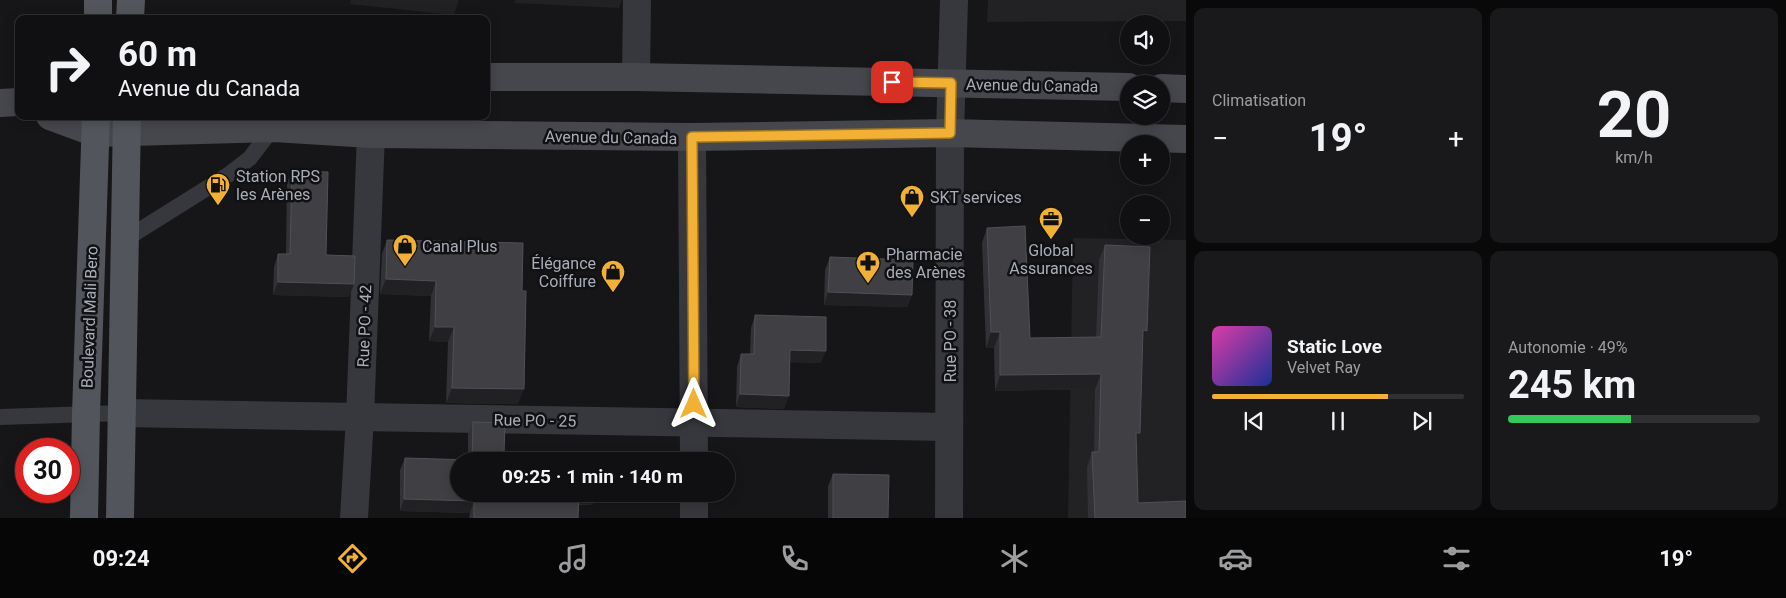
<!DOCTYPE html>
<html lang="fr">
<head>
<meta charset="utf-8">
<style>
	body { margin:0; font-family:Roboto,sans-serif; background:#19191b; color:#f1f3f6; height:100vh; display:flex; flex-direction:column; font-size:19px; white-space:nowrap }
	* { box-sizing:border-box; margin:0 }
	p { font-size:16px; color:#9c9d9f }
	.icon { flex:none; width:28px; height:28px; fill:none; stroke:currentColor; stroke-width:2; stroke-linecap:round; stroke-linejoin:round }
	.map { position:relative; flex:1; overflow:hidden }
	.details { display:flex; flex-direction:column; gap:8px; padding:8px; background:#09090a; width:600px }
	.details>* { flex:none }
	.top-card { position:absolute; left:15px; top:15px; width:475px; height:105px; border-radius:10px; box-shadow:0 2px 12px #0003,0 0 0 1px #303032; background:#101012; color:#f1f3f6; overflow:hidden }
	.tools { position:absolute; left:1120px; top:15px; display:grid; gap:10px }
	.tools a { display:grid; place-items:center; width:50px; height:50px; border-radius:50%; background:#101012; box-shadow:0 2px 12px #0003,0 0 0 1px #303032; font-size:25px }
	.speed { position:absolute; left:15px; top:438px; display:flex; gap:10px; font-size:25px; font-weight:700; text-align:center }
	.speed>* { display:grid; place-content:center; width:65px; height:65px; border-radius:50%; background:#101012; box-shadow:0 2px 12px #0003,0 0 0 1px #303032; line-height:1 }
	.speed .limit { border:8px solid #d22; background:#fff; color:#111 }
	.pin { position:absolute; display:grid; place-items:center; width:42px; height:42px; color:#fff; margin:-21px; border-radius:10px; box-shadow:0 2px 8px #0006 }
	.me { position:absolute; width:55px; margin:-28px; rotate:0deg; stroke-linejoin:round; filter:drop-shadow(0 0 4px #0008) }
	.turn { display:flex; align-items:center; gap:18px; height:105px; padding:0 20px; font-size:22px }
	.turn .icon { width:65px; height:65px; stroke-width:2.5 }
	.turn b { display:block; font-size:35px; line-height:42px }
	.big { font-size:38px; font-weight:700; line-height:1.1 }
	.details .card { flex:1; display:flex; flex-direction:column; justify-content:center; gap:8px; min-width:0; padding:0 18px; border-radius:10px; background:#19191b }
	.details .dial { align-items:center; gap:0 }
	.dial b { font-size:65px; line-height:1 }
	.song { display:flex; align-items:center; gap:15px }
	.cover { width:60px; height:60px; border-radius:8px; background:linear-gradient(135deg,hsl(320 70% 55%),hsl(230 70% 35%)) }
	.played { height:5px; border-radius:2px; background:linear-gradient(90deg,#f2b134 70%,#303032 70%) }
	.keys { display:flex; justify-content:space-around; direction:ltr }
	.heat { display:flex; justify-content:space-between; align-items:center; font-size:28px; direction:ltr }
	.charge { height:8px; border-radius:4px; background:linear-gradient(90deg,#34c759 49%,#303032 0) }
	.details .tiles { flex:1; display:grid; gap:8px; grid-template-columns:repeat(2,1fr) }
	.trip { position:absolute; left:450px; top:452px; width:285px; height:50px; border-radius:25px; background:#101012; box-shadow:0 2px 12px #0003,0 0 0 1px #303032; font-weight:700; line-height:50px; text-align:center }
	.menu { display:flex; height:80px; justify-content:space-around; align-items:center; background:#060607; color:#9c9d9f }
	.menu .icon { width:35px; height:35px }
	.menu .selected { color:#f2b134 }
	.menu b { font-size:22px; color:#f1f3f6 }
	main { display:flex; flex:1; min-height:0 }
	.map>svg:first-child { display:block }
</style>
</head>
<body>
<main>
<div class="map">
<svg width="1186" height="518" viewBox="0 0 1186 518">
	<rect width="100%" height="100%" fill="#161618"/>
	<!-- built -->
	<g fill="#222225">
		<polygon points="988,0 1186,0 1186,21 987,22"/>
		<polygon points="1073,238 1186,240 1186,518 1068,518"/>
	</g>
	<g fill="none" stroke-linecap="round" stroke-linejoin="round">
		<!-- lane -->
		<g stroke="#37383d" stroke-width="16">
			<polyline points="124,240 228,175 250,158 276,124"/>
			<polyline points="0,417 122,413"/>
		</g>
		<!-- street -->
		<g stroke="#37383d" stroke-width="28">
			<polyline points="636,77 637,0"/>
			<polyline points="692,137 694,461"/>
			<polyline points="122,413 949,427"/>
			<polyline points="694,494 694,518"/>
			<polyline points="354,518 360,417 371,134"/>
			<polyline points="949,518 950,133 954,0"/>
		</g>
		<!-- secondary -->
		<g stroke="#45474d" stroke-width="28">
			<polyline points="486,77 636,77 1129,87"/>
			<polyline points="1161,88 1186,89"/>
			<polyline points="0,103 19,102"/>
			<polyline points="50,116 96,133 274,128 371,134 692,137 950,133 1186,139"/>
		</g>
		<!-- primary -->
		<g stroke="#53555c" stroke-width="28">
			<polyline points="98,19 98,0"/>
			<polyline points="130,19 131,0"/>
			<polyline points="84,518 86,414 96,116"/>
			<polyline points="120,518 127,116"/>
		</g>
	</g>
	<!-- wall -->
	<g fill="#323236">
		<polygon points="292,171 326,255 349,297 273,295 274,267 278,254 286,254 287,183"/>
		<polygon points="987,228 1030,338 1096,338 1099,260 1105,245 1142,343 1140,433 1136,444 1138,503 1186,518 1088,518 1087,467 1092,452 1094,452 1095,389 995,391 994,348 986,348 982,243"/>
		<polygon points="387,240 523,243 518,404 446,403 448,342 429,341 431,296 380,294 382,254"/>
		<polygon points="830,257 912,295 907,307 824,305 825,270"/>
		<polygon points="755,315 821,363 790,362 784,409 736,407 737,367 741,354 750,354 751,328"/>
		<polygon points="473,422 504,454 593,505 579,505 578,518 469,518 470,513 400,511 400,470 405,458 468,460 468,434"/>
		<polygon points="833,474 888,518 828,518 828,486"/>
	</g>
	<!-- shaded-wall -->
	<g fill="#212124">
		<polygon points="351,0 459,0 454,15 350,4"/>
		<polygon points="515,0 622,0 619,8 514,3"/>
		<polygon points="386,279 436,281 431,296 380,294"/>
		<polygon points="278,282 354,284 349,297 273,295"/>
		<polygon points="828,292 912,295 907,307 824,305"/>
		<polygon points="435,327 454,327 448,342 429,341"/>
		<polygon points="1143,330 1147,331 1142,346"/>
		<polygon points="991,332 1000,332 994,348 986,348"/>
		<polygon points="790,350 826,351 821,363 785,362"/>
		<polygon points="1101,374 1095,389 995,391 1000,375"/>
		<polygon points="452,388 524,389 518,404 446,403"/>
		<polygon points="740,394 789,396 784,409 736,407"/>
		<polygon points="1136,433 1140,433 1135,448"/>
		<polygon points="579,494 597,494 593,505 575,504"/>
		<polygon points="404,499 474,501 470,513 400,511"/>
	</g>
	<!-- building -->
	<g fill="#3f3f44" stroke="#4f5156">
		<polygon points="292,171 328,172 326,255 355,256 354,284 278,282 278,254 290,254"/>
		<polygon points="1025,226 1030,338 1101,337 1105,245 1150,247 1147,331 1143,330 1140,433 1136,433 1138,503 1186,501 1186,518 1095,518 1092,452 1099,452 1101,374 1000,375 1000,332 991,332 987,228"/>
		<polygon points="387,240 523,243 522,291 526,291 524,389 452,388 454,327 435,327 436,281 386,279"/>
		<polygon points="830,257 913,260 912,295 828,292"/>
		<polygon points="755,315 826,317 826,351 790,350 789,396 740,394 741,354 754,354"/>
		<polygon points="473,422 505,423 504,454 598,457 598,461 459,461 459,494 579,494 578,518 474,518 474,501 404,499 405,458 472,460"/>
		<polygon points="833,474 889,475 888,518 833,518"/>
	</g>
	<g fill="none" stroke-linecap="round" stroke-linejoin="round">
		<defs>
			<polyline id="route" points="694,404 692,137 950,133 951,83 892,82"/>
		</defs>
		<!-- route casing -->
		<use href="#route" stroke="#9d7322" stroke-width="12"/>
		<!-- route -->
		<use href="#route" stroke="#f2b134" stroke-width="9"/>
	</g>
	<!-- icons -->
	<defs>
		<symbol id="fuel-pin" viewBox="-11 -11 22 30"><path d="M0 17L-7.5 6A9.5 9.5 0 1 1 7.5 6Z" fill="#f2b134" stroke="#111113"/><path d="M-5.5-6h7V0h2V4h1.3V-2.5L3-4.5l.8-.8L6-3V5H2.5V1h-1V6h-7ZM-4.2-4.7v3.2H.2V-4.7Z" fill="#111"/></symbol>
		<symbol id="shop-pin" viewBox="-11 -11 22 30"><path d="M0 17L-7.5 6A9.5 9.5 0 1 1 7.5 6Z" fill="#f2b134" stroke="#111113"/><path d="M-5-2.5h2.3a2.7 3.5 0 0 1 5.4 0H5L5.5 6h-11ZM-1.5-2.5h3a1.5 2.3 0 0 0-3 0Z" fill="#111"/></symbol>
		<symbol id="office-pin" viewBox="-11 -11 22 30"><path d="M0 17L-7.5 6A9.5 9.5 0 1 1 7.5 6Z" fill="#f2b134" stroke="#111113"/><path d="M-6-3h4V-5.5h4V-3h4V5H-6ZM-1-4.5V-3h2v-1.5ZM-6 0V1H6V0Z" fill="#111"/></symbol>
		<symbol id="pharmacy-pin" viewBox="-11 -11 22 30"><path d="M0 17L-7.5 6A9.5 9.5 0 1 1 7.5 6Z" fill="#f2b134" stroke="#111113"/><path d="M-2-6h4v4h4v4h-4v4h-4v-4h-4v-4h4Z" fill="#111"/></symbol>
	</defs>
	<g fill-rule="evenodd">
		<use href="#fuel-pin" x="204" y="171" width="28" height="38"/>
		<use href="#shop-pin" x="898" y="183" width="28" height="38"/>
		<use href="#office-pin" x="1037" y="205" width="28" height="38"/>
		<use href="#shop-pin" x="391" y="232" width="28" height="38"/>
		<use href="#pharmacy-pin" x="854" y="249" width="28" height="38"/>
		<use href="#shop-pin" x="599" y="258" width="28" height="38"/>
	</g>
	<g text-anchor="middle" stroke-width="5" stroke-linejoin="round" paint-order="stroke">
		<!-- street labels -->
		<g font-size="16" fill="#a8adb8" stroke="#111113">
			<text transform="translate(1032 85) rotate(1)" y="6">Avenue du Canada</text>
			<text transform="translate(611 137) rotate(1)" y="6">Avenue du Canada</text>
			<text transform="translate(89 317) rotate(-88)" y="6">Boulevard Mali Bero</text>
			<text transform="translate(364 326) rotate(-88)" y="6">Rue PO - 42</text>
			<text transform="translate(950 341) rotate(-90)" y="6">Rue PO - 38</text>
			<text transform="translate(535 420) rotate(1)" y="6">Rue PO - 25</text>
		</g>
		<!-- poi labels -->
		<g font-size="16" fill="#a8adb8" stroke="#111113" text-anchor="start">
			<text x="236" y="182">Station RPS<tspan x="236" dy="18">les Arènes</tspan></text>
			<text x="930" y="203">SKT services</text>
			<text x="422" y="252">Canal Plus</text>
			<text x="1051" y="256" text-anchor="middle">Global<tspan x="1051" dy="18">Assurances</tspan></text>
			<text x="886" y="260">Pharmacie<tspan x="886" dy="18">des Arènes</tspan></text>
			<text x="596" y="269" text-anchor="end">Élégance<tspan x="596" dy="18">Coiffure</tspan></text>
		</g>
	</g>
</svg>
<div class="tools">
<a><svg class="icon" aria-label="sound" viewBox="0 0 24 24"><path d="M4 9h4l5-4v14l-5-4H4zM17 9q2 3 0 6"/></svg></a>
<a><svg class="icon" aria-label="layers" viewBox="0 0 24 24"><path d="M12 4l9 5-9 5-9-5zM3 14l9 5 9-5"/></svg></a>
<a>+</a>
<a>−</a>
</div>
<div class="speed"><div class="limit">30</div></div>
<div class="pin" style="left:892px;top:82px;background:#d93025"><svg class="icon" aria-label="arrive" viewBox="0 0 24 24"><path d="M6 21V4h12l-3 4 3 4H6"/></svg></div>
<svg class="me" style="left:694px;top:404px" viewBox="-20 -20 40 40"><path d="M0-17L14 15 0 8-14 15z" fill="#f2b134" stroke="#fff" stroke-width="4"/></svg>
<div class="trip">09:25 · 1 min · 140 m</div>
<div class="top-card">
<div class="turn"><svg class="icon" aria-label="right" viewBox="0 0 24 24"><path d="M7 20v-9h11M14 6l5 5-5 5"/></svg><div><b>60 m</b>Avenue du Canada</div></div>
</div>
</div>
<section class="details">
<div class="tiles">
<div class="card"><p>Climatisation</p>
<div class="heat"><a>−</a><b class="big">19°</b><a>+</a></div>
</div>
<div class="card dial"><b>20</b><p>km/h</p></div>
<div class="card">
<div class="song"><i class="cover"></i><div><b>Static Love</b><p>Velvet Ray</p></div></div>
<div class="played"></div>
<div class="keys"><svg class="icon" aria-label="previous" viewBox="0 0 24 24"><path d="M18 5L8 12l10 7zM5 5v14"/></svg><svg class="icon" aria-label="pause" viewBox="0 0 24 24"><path d="M8 5v14M16 5v14"/></svg><svg class="icon" aria-label="next" viewBox="0 0 24 24"><path d="M6 5l10 7-10 7zM19 5v14"/></svg></div>
</div>
<div class="card"><p>Autonomie · 49%</p><b class="big">245 km</b><div class="charge"></div></div>
</div>
</section>
</main>
<nav class="menu">
<b>09:24</b>
<svg class="icon selected" aria-label="directions" viewBox="0 0 24 24"><path d="M12 3l9 9-9 9-9-9zM9 14v-3h6M13 9l2 2-2 2"/></svg>
<svg class="icon" aria-label="music" viewBox="0 0 24 24"><path d="M9 18V5l10-2v13"/><circle cx="6" cy="18" r="3"/><circle cx="16" cy="16" r="3"/></svg>
<svg class="icon" aria-label="phone" viewBox="0 0 24 24"><path d="M5 4h4l2 5-3 2q2 4 5 5l2-3 5 2v4C11 20 4 13 5 4z"/></svg>
<svg class="icon" aria-label="climate" viewBox="0 0 24 24"><path d="M12 3v18M4 7l16 10M4 17L20 7"/></svg>
<svg class="icon" aria-label="car" viewBox="0 0 24 24"><path d="M5 17H2v-5l4-1 3-4h7l3 4 3 1v5h-3M9 17h6M6 11h13"/><circle cx="7" cy="17" r="2"/><circle cx="17" cy="17" r="2"/></svg>
<svg class="icon" aria-label="filters" viewBox="0 0 24 24"><path d="M4 7h16M4 17h16"/><circle cx="9" cy="7" r="2"/><circle cx="15" cy="17" r="2"/></svg>
<b>19°</b>
</nav>
</body>
</html>
